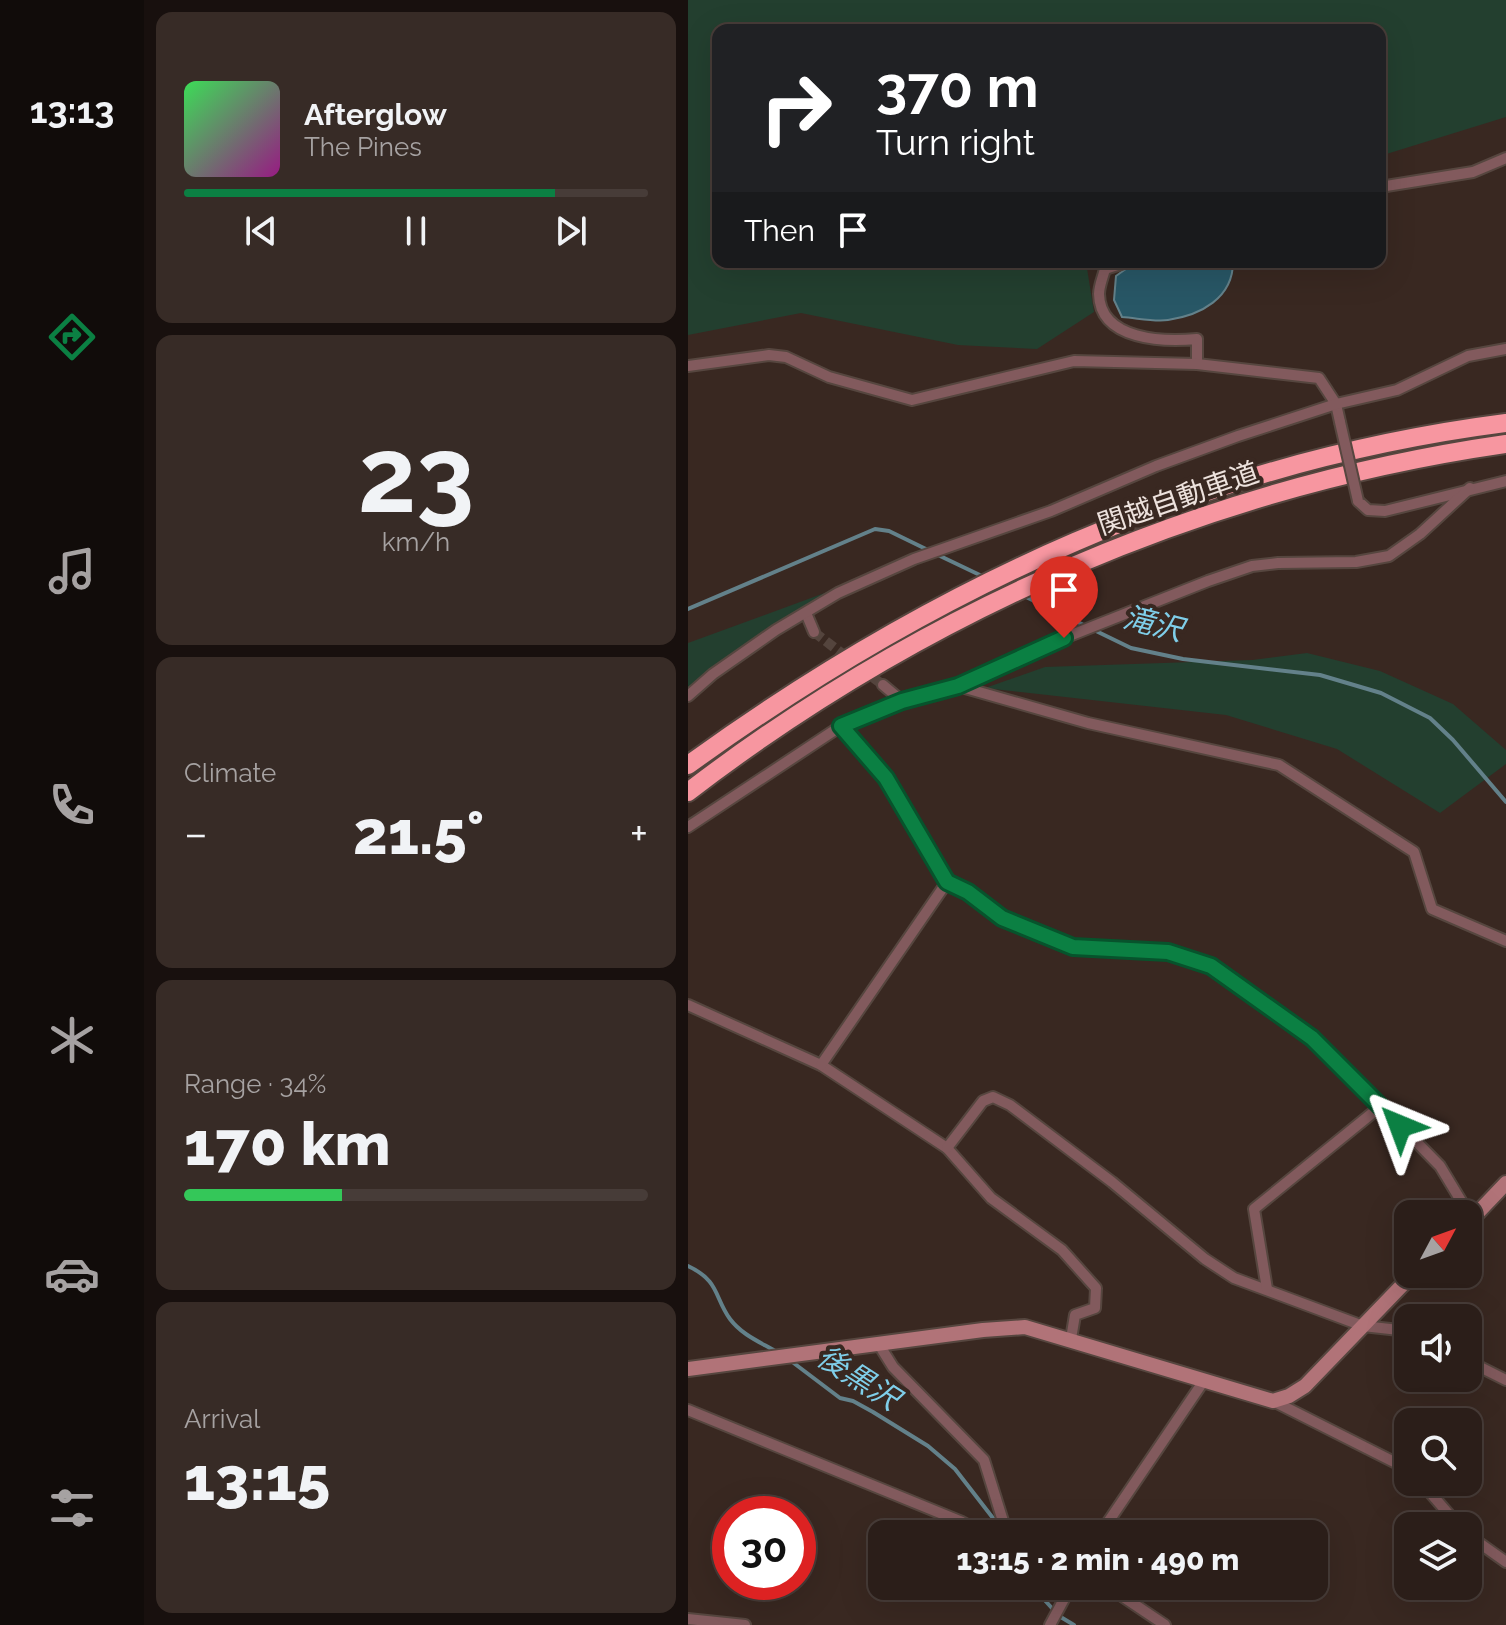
<!DOCTYPE html>
<html lang="en">
<head>
<meta charset="utf-8">
<style>
	body { margin:0; font-family:Raleway,"Noto Sans JP",sans-serif; background:#372b26; color:#f1f3f6; height:100vh; display:flex; flex-direction:column; font-size:30px; white-space:nowrap }
	* { box-sizing:border-box; margin:0 }
	p { font-size:26px; color:#a6a2a2 }
	.icon { flex:none; width:44px; height:44px; fill:none; stroke:currentColor; stroke-width:2; stroke-linecap:round; stroke-linejoin:round }
	.map { position:relative; flex:1; overflow:hidden }
	.panel { display:flex; flex-direction:column; gap:12px; padding:12px; background:#18100e; width:544px }
	.panel>* { flex:none }
	.top-card { position:absolute; left:24px; top:24px; width:674px; height:244px; border-radius:16px; box-shadow:0 8px 32px #0002,0 0 0 2px #473c38; background:#202124; color:#fff; overflow:hidden }
	.needle { width:52px; rotate:49deg }
	.buttons { position:absolute; left:706px; top:1200px; display:grid; gap:16px }
	.buttons a { display:grid; place-items:center; width:88px; height:88px; border-radius:16px; background:#2b1e19; box-shadow:0 8px 32px #0002,0 0 0 2px #473c38; font-size:40px }
	.speed { position:absolute; left:24px; top:1496px; display:flex; gap:16px; font-size:40px; font-weight:700; text-align:center }
	.speed>* { display:grid; place-content:center; width:104px; height:104px; border-radius:50%; background:#2b1e19; box-shadow:0 8px 32px #0002,0 0 0 2px #473c38; line-height:1 }
	.speed .limit { border:12px solid #d22; background:#fff; color:#111 }
	.pin { position:absolute; display:grid; place-items:center; width:68px; height:68px; color:#fff; margin:-82px -34px; border-radius:50% 50% 50% 0; rotate:-45deg; box-shadow:0 0 8px #0007 }
	.pin .icon { rotate:45deg }
	.me { position:absolute; width:88px; margin:-44px; rotate:316deg; stroke-linejoin:round; filter:drop-shadow(0 0 6px #0008) }
	.turn { display:flex; align-items:center; gap:28px; height:168px; padding:0 32px; font-size:36px }
	.turn .icon { width:104px; height:104px; stroke-width:2.5 }
	.turn b { display:block; font-size:56px; line-height:68px }
	.then { display:flex; align-items:center; height:76px; padding:0 32px; background:#0003; gap:16px; font-size:30px }
	.big { font-size:60px; font-weight:800; line-height:1.1 }
	.panel .tile { flex:1; display:flex; flex-direction:column; justify-content:center; gap:12px; min-width:0; padding:0 28px; border-radius:16px; background:#372b26 }
	.panel .dial { align-items:center; gap:0 }
	.dial b { font-size:104px; line-height:1 }
	.song { display:flex; align-items:center; gap:24px }
	.cover { width:96px; height:96px; border-radius:12px; background:linear-gradient(135deg,hsl(130 70% 55%),hsl(310 70% 35%)) }
	.played { height:8px; border-radius:4px; background:linear-gradient(90deg,#0b8043 80%,#473c38 80%) }
	.keys { display:flex; justify-content:space-around; direction:ltr }
	.heat { display:flex; justify-content:space-between; align-items:center; font-size:44px; direction:ltr }
	.charge { height:12px; border-radius:6px; background:linear-gradient(90deg,#34c759 34%,#473c38 0) }
	.trip { position:absolute; left:180px; top:1520px; width:460px; height:80px; border-radius:16px; background:#2b1e19; box-shadow:0 8px 32px #0002,0 0 0 2px #473c38; font-weight:800; line-height:80px; text-align:center }
	main { display:flex; flex:1; min-height:0 }
	.menu { display:flex; flex-direction:column; width:144px; justify-content:space-around; align-items:center; background:#110c0a; color:#a6a2a2 }
	.menu .icon { width:56px; height:56px }
	.menu .active { color:#0b8043 }
	.menu b { font-size:36px; color:#f1f3f6 }
	.map>svg:first-child { display:block }
</style>
</head>
<body>
<main>
<nav class="menu">
<b>13:13</b>
<svg class="icon active" aria-label="directions" viewBox="0 0 24 24"><path d="M12 3l9 9-9 9-9-9zM9 14v-3h6M13 9l2 2-2 2"/></svg>
<svg class="icon" aria-label="music" viewBox="0 0 24 24"><path d="M9 18V5l10-2v13"/><circle cx="6" cy="18" r="3"/><circle cx="16" cy="16" r="3"/></svg>
<svg class="icon" aria-label="phone" viewBox="0 0 24 24"><path d="M5 4h4l2 5-3 2q2 4 5 5l2-3 5 2v4C11 20 4 13 5 4z"/></svg>
<svg class="icon" aria-label="climate" viewBox="0 0 24 24"><path d="M12 3v18M4 7l16 10M4 17L20 7"/></svg>
<svg class="icon" aria-label="car" viewBox="0 0 24 24"><path d="M5 17H2v-5l4-1 3-4h7l3 4 3 1v5h-3M9 17h6M6 11h13"/><circle cx="7" cy="17" r="2"/><circle cx="17" cy="17" r="2"/></svg>
<svg class="icon" aria-label="filters" viewBox="0 0 24 24"><path d="M4 7h16M4 17h16"/><circle cx="9" cy="7" r="2"/><circle cx="15" cy="17" r="2"/></svg>
</nav>
<section class="panel">
<div class="tile">
<div class="song"><i class="cover"></i><div><b>Afterglow</b><p>The Pines</p></div></div>
<div class="played"></div>
<div class="keys"><svg class="icon" aria-label="previous" viewBox="0 0 24 24"><path d="M18 5L8 12l10 7zM5 5v14"/></svg><svg class="icon" aria-label="pause" viewBox="0 0 24 24"><path d="M8 5v14M16 5v14"/></svg><svg class="icon" aria-label="next" viewBox="0 0 24 24"><path d="M6 5l10 7-10 7zM19 5v14"/></svg></div>
</div>
<div class="tile dial"><b>23</b><p>km/h</p></div>
<div class="tile"><p>Climate</p>
<div class="heat"><a>−</a><b class="big">21.5°</b><a>+</a></div>
</div>
<div class="tile"><p>Range · 34%</p><b class="big">170 km</b><div class="charge"></div></div>
<div class="tile"><p>Arrival</p><b class="big">13:15</b></div>
</section>
<div class="map">
<svg width="818" height="1625" viewBox="0 0 818 1625">
	<rect width="100%" height="100%" fill="#392821"/>
	<!-- green -->
	<g fill="#233f2f">
		<polygon points="0,0 818,0 818,117 692,156 692,30 30,30 30,262 398,262 406,312 349,349 270,345 113,313 0,335"/>
		<polygon points="142,591 0,696 0,643"/>
		<polygon points="619,653 692,671 765,704 818,750 818,764 752,813 649,749 538,715 297,688 357,667 564,660"/>
	</g>
	<!-- water -->
	<path fill="#285766" stroke="#63818a" stroke-width="2" d="M510,262h35c0,36 -32,53 -65,58 -14,2 -31,-2 -46,-3l-8,-17 2,-24 14,-10z"/>
	<g fill="none" stroke-linecap="round" stroke-linejoin="round">
		<!-- stream -->
		<g stroke="#63818a" stroke-width="4">
			<polyline points="250,555 296,577"/>
			<polyline points="336,596 443,648 495,659 632,675 693,693 742,718 765,740 818,802"/>
			<polyline points="0,609 187,529 201,531 242,551"/>
			<path d="M0,1266c32,15 26,31 42,53 12,16 30,23 47,33"/>
			<polyline points="103,1361 152,1398 165,1401 185,1412 240,1446 267,1469 308,1522 314,1534"/>
			<polyline points="344,1586 371,1616 386,1625"/>
		</g>
		<!-- street-tunnel -->
		<polyline stroke="#54443d" stroke-width="10" stroke-dasharray="10 5" stroke-linecap="butt" points="126,632 195,685"/>
		<defs>
			<g id="street">
				<polyline points="692,187 785,172 818,158"/>
				<path d="M439,262l-22,7c-2,8 -6,17 -6,25 1,47 66,48 98,45v25"/>
				<polyline points="0,366 81,355 98,357 141,377 224,400 386,361 509,364 631,378 648,404 652,422"/>
				<polyline points="670,501 680,510 697,511 818,481"/>
				<polyline points="118,613 126,632"/>
				<polyline points="195,685 214,701"/>
				<polyline points="270,686 400,723 591,765 726,852 744,909 818,941"/>
				<polyline points="0,696 25,674 88,630 150,593 226,559 363,511 468,466 550,436 648,404 709,390 780,356 818,349"/>
				<polyline points="153,726 198,778 259,882 280,892 314,918 385,947 480,952 523,966 624,1038 654,1066 752,1166 784,1219"/>
				<polyline points="0,827 153,726 214,701 270,686 376,638 520,581 564,566 590,563 668,562 701,556 732,534 782,488"/>
				<polyline points="0,1005 133,1065 259,1148 303,1198 374,1250 408,1288 407,1308 387,1315 383,1339"/>
				<polyline points="133,1065 259,882"/>
				<polyline points="259,1148 295,1101 305,1097 322,1105 424,1182 517,1259 546,1278 675,1326 720,1331"/>
				<polyline points="579,1289 566,1209 693,1106"/>
				<polyline points="190,1343 205,1367 296,1460 319,1534"/>
				<polyline points="780,1361 818,1380"/>
				<polyline points="585,1401 720,1469"/>
				<polyline points="0,1410 274,1522 295,1534"/>
				<polyline points="733,1482 771,1526"/>
				<polyline points="412,1534 515,1382"/>
				<polyline points="780,1535 818,1562"/>
				<polyline points="419,1586 477,1625"/>
				<polyline points="0,1619 57,1625"/>
				<polyline points="362,1625 383,1586"/>
			</g>
			<g id="secondary">
				<polyline points="780,1223 818,1183"/>
				<polyline points="0,1369 295,1330 337,1327 585,1401 601,1396 617,1386 725,1274"/>
			</g>
			<g id="highway">
				<path d="M0,765c246,-178 514,-303 818,-342"/>
				<path d="M0,792c239,-183 519,-305 818,-348"/>
			</g>
		</defs>
		<!-- street casing -->
		<use href="#street" stroke="#56463f" stroke-width="14"/>
		<!-- secondary casing -->
		<use href="#secondary" stroke="#56463f" stroke-width="18"/>
		<!-- highway casing -->
		<use href="#highway" stroke="#56463f" stroke-width="22"/>
		<!-- street -->
		<use href="#street" stroke="#825a5d" stroke-width="10"/>
		<!-- secondary -->
		<use href="#secondary" stroke="#b17378" stroke-width="14"/>
		<!-- highway -->
		<use href="#highway" stroke="#f796a0" stroke-width="18"/>
		<defs>
			<polyline id="street-bridge" points="652,422 670,501"/>
		</defs>
		<!-- street-bridge casing -->
		<use href="#street-bridge" stroke="#56463f" stroke-width="14" stroke-linecap="butt"/>
		<!-- street-bridge -->
		<use href="#street-bridge" stroke="#825a5d" stroke-width="10"/>
	</g>
	<g fill="none" stroke-linecap="round" stroke-linejoin="round">
		<defs>
			<polyline id="route" points="376,638 270,686 214,701 153,726 198,778 259,882 280,892 314,918 385,947 480,952 523,966 624,1038 712,1126"/>
		</defs>
		<!-- route casing -->
		<use href="#route" stroke="#07532c" stroke-width="20"/>
		<!-- route -->
		<use href="#route" stroke="#0b8043" stroke-width="14"/>
	</g>
	<g text-anchor="middle" stroke-width="8" stroke-linejoin="round" paint-order="stroke">
		<!-- street labels -->
		<g font-size="28" fill="#ede2dd" stroke="#392821">
			<text transform="translate(490 498) rotate(-19)" y="10">関越自動車道</text>
		</g>
		<!-- water labels -->
		<g font-size="30" font-style="italic" fill="#7fcee9" stroke="#392821">
			<text transform="translate(465 624) rotate(14)" y="10">滝沢</text>
			<text transform="translate(170 1378) rotate(33)" y="10">後黒沢</text>
		</g>
	</g>
</svg>
<div class="buttons">
<a><svg class="needle" viewBox="-14 -14 28 28"><path d="M0-13l5 13h-10z" fill="#e53935"/><path d="M0 13l5-13h-10z" fill="#a6a2a2"/></svg></a>
<a><svg class="icon" aria-label="sound" viewBox="0 0 24 24"><path d="M4 9h4l5-4v14l-5-4H4zM17 9q2 3 0 6"/></svg></a>
<a><svg class="icon" aria-label="search" viewBox="0 0 24 24"><circle cx="10" cy="10" r="6"/><path d="M15 15l6 6"/></svg></a>
<a><svg class="icon" aria-label="layers" viewBox="0 0 24 24"><path d="M12 4l9 5-9 5-9-5zM3 14l9 5 9-5"/></svg></a>
</div>
<div class="speed"><div class="limit">30</div></div>
<div class="pin" style="left:376px;top:638px;background:#d93025"><svg class="icon" aria-label="arrive" viewBox="0 0 24 24"><path d="M6 21V4h12l-3 4 3 4H6"/></svg></div>
<svg class="me" style="left:712px;top:1126px" viewBox="-20 -20 40 40"><path d="M0-17L14 15 0 8-14 15z" fill="#0b8043" stroke="#fff" stroke-width="4"/></svg>
<div class="trip">13:15 · 2 min · 490 m</div>
<div class="top-card">
<div class="turn"><svg class="icon" aria-label="right" viewBox="0 0 24 24"><path d="M7 20v-9h11M14 6l5 5-5 5"/></svg><div><b>370 m</b>Turn right</div></div>
<div class="then">Then<svg class="icon" aria-label="arrive" viewBox="0 0 24 24"><path d="M6 21V4h12l-3 4 3 4H6"/></svg></div>
</div>
</div>
</main>
</body>
</html>
